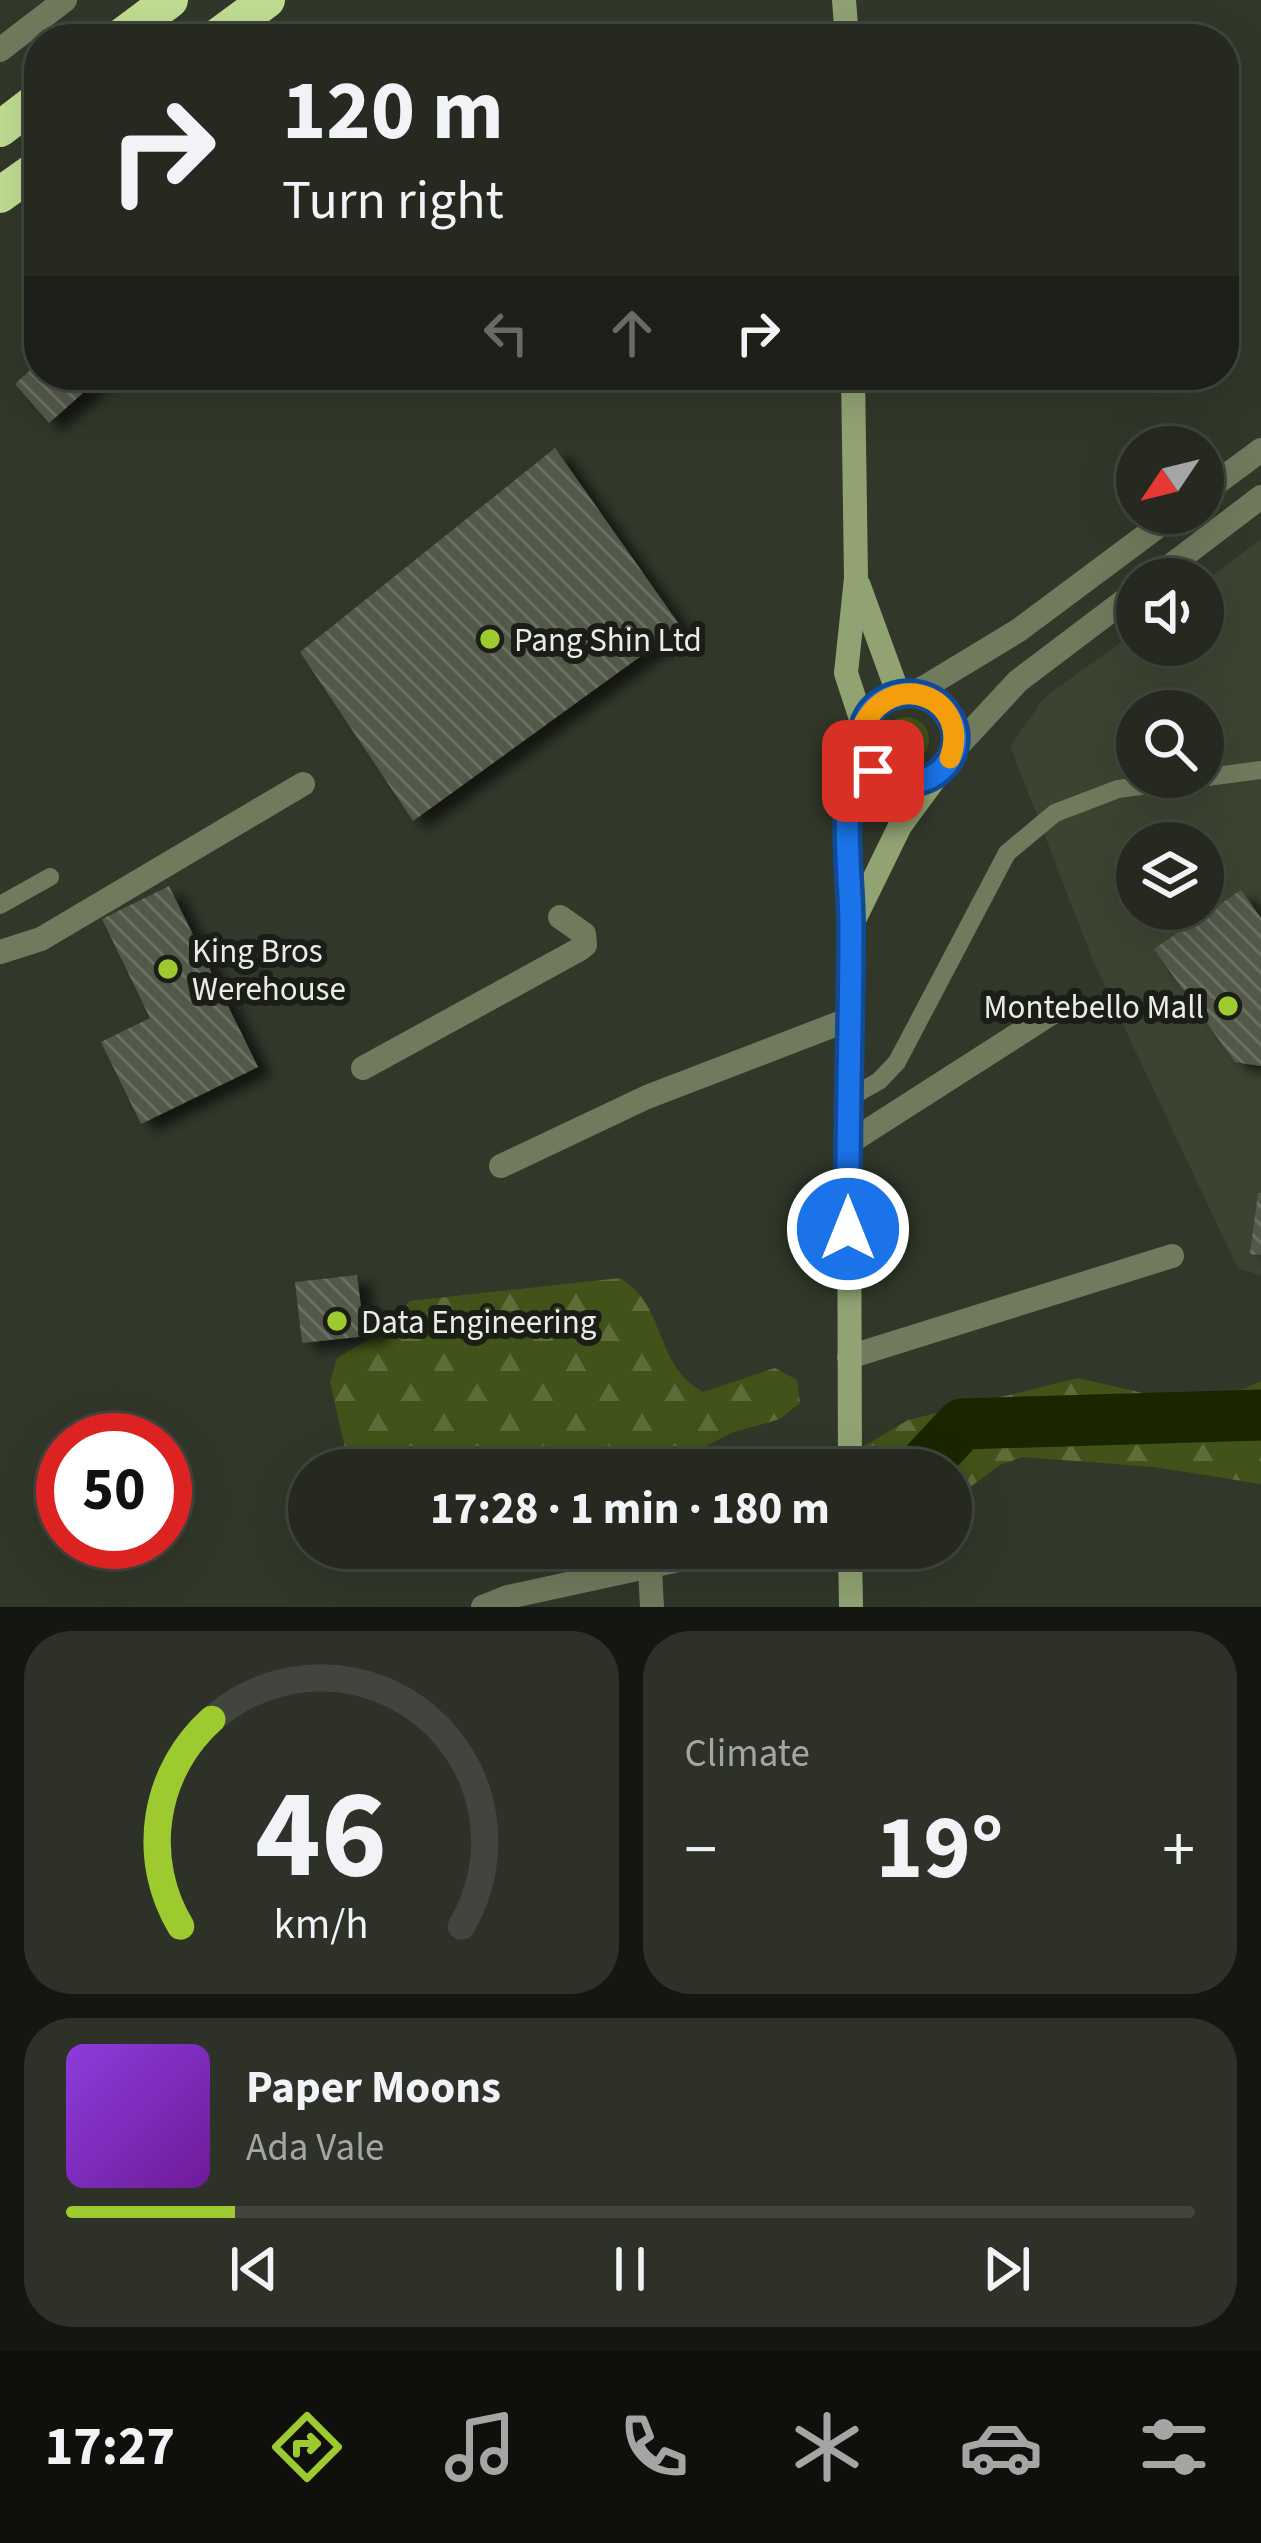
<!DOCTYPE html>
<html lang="en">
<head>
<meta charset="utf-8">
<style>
	body { margin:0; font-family:"Source Sans 3",sans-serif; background:#2d3128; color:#f1f3f6; height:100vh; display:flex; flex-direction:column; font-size:45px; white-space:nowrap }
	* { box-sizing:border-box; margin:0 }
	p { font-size:39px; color:#a3a6a4 }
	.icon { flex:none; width:66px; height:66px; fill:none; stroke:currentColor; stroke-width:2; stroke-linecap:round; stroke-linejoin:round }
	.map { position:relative; height:1607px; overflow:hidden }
	.panel { display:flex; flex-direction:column; gap:24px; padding:24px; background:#141711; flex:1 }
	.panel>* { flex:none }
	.hud { position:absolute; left:24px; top:24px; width:1215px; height:366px; border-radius:48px; box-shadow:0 12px 48px #0002,0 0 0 3px #42453d; background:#25291f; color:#f1f3f6; overflow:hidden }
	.needle { width:78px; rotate:235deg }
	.fabs { position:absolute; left:1116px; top:426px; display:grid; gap:24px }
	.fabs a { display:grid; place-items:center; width:108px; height:108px; border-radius:50%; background:#25291f; box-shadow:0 12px 48px #0002,0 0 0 3px #42453d; font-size:60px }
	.speed { position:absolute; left:36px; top:1413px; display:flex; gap:24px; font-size:60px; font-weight:700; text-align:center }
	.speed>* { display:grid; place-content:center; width:156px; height:156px; border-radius:50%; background:#25291f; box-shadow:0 12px 48px #0002,0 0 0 3px #42453d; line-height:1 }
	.speed .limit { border:18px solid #d22; background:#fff; color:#111 }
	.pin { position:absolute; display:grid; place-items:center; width:102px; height:102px; color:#fff; margin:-51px; border-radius:24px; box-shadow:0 6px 18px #0006 }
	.me { position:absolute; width:132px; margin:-66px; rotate:0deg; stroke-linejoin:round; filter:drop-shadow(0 0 9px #0008) }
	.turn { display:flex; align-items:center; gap:42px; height:252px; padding:0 60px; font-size:54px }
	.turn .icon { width:156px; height:156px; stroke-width:2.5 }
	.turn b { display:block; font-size:84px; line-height:102px }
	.lanes { display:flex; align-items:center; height:114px; padding:0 60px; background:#0003; justify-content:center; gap:60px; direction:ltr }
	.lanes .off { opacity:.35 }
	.big { font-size:90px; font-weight:700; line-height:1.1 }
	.panel .card { flex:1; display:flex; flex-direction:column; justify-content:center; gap:18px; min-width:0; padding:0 42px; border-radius:48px; background:#2d3128 }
	.panel .dial { align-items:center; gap:0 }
	.dial svg { height:312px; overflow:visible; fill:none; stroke:#42453d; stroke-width:7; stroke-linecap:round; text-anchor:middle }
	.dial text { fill:#f1f3f6; stroke:none }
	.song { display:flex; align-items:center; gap:36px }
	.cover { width:144px; height:144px; border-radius:18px; background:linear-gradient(135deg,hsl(270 70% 55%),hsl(280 70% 35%)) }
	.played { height:12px; border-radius:6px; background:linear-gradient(90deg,#9dca2f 15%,#42453d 15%) }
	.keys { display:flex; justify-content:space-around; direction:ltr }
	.heat { display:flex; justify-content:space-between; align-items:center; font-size:66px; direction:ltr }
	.panel .tiles { flex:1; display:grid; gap:24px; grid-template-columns:1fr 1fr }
	.card:last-child { grid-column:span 2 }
	.trip { position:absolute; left:288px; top:1449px; width:684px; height:120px; border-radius:60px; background:#25291f; box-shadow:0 12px 48px #0002,0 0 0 3px #42453d; font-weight:700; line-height:120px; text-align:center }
	.menu { display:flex; height:192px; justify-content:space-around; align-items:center; background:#0f100c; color:#a3a6a4 }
	.menu .icon { width:84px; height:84px }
	.menu .active { color:#9dca2f }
	.menu b { font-size:54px; color:#f1f3f6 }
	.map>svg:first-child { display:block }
</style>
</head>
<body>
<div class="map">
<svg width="1261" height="1607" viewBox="0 0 1261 1607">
	<defs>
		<pattern id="grass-tufts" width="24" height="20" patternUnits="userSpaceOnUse" patternTransform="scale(3)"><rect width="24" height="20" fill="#415318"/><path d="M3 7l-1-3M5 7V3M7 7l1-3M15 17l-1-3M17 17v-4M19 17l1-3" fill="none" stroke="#5d6c39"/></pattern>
		<pattern id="forest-firs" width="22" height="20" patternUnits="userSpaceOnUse" patternTransform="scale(3)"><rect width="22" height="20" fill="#415318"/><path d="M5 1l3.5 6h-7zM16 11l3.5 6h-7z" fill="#5d6c39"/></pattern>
		<pattern id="building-back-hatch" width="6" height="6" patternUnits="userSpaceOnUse" patternTransform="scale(3)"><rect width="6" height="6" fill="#525849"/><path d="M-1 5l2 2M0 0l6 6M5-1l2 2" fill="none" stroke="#6b7063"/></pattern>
		<filter id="shadow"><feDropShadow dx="13" dy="8" stdDeviation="6" flood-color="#0009"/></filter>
	</defs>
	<rect width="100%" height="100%" fill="#313729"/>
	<!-- built -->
	<path fill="#3d4331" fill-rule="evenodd" d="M1261,539v736l-23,-6 -144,-306 -84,-217 34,-48 93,-68v15h66v-63zM1137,711h66v66h-66zM1137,843h66v66h-66z"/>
	<!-- grass -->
	<circle fill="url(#grass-tufts)" cx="906" cy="740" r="23"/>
	<!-- forest -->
	<g fill="url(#forest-firs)">
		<path d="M620,1278c48,29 33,86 83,114l72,-24 22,12 3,23 -20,16 -49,14 -66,35 -315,2 -20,-88 7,-24 39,-23 34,-34z"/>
		<polygon points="1078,1378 1173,1400 1221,1399 1261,1381 1261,1484 1154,1467 1023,1457 1000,1465 951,1501 951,1470 867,1470 864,1446 908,1420"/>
	</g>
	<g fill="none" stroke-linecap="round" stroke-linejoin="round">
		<!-- river -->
		<polyline stroke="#1b2601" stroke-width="51" points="919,1470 962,1424 1261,1415"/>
	</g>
	<!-- building -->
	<g fill="url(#building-back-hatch)" filter="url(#shadow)">
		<polygon points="39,362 39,375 101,377 49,423 15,384"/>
		<polygon points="555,448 681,627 413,821 300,652"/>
		<polygon points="169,886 258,1067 141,1124 101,1042 150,1018 102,919"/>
		<polygon points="1241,890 1261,918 1261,1066 1235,1062 1154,949"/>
		<polygon points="1258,1193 1261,1193 1261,1255 1250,1254"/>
		<polygon points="357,1275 361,1307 372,1306 376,1335 302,1343 295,1282"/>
	</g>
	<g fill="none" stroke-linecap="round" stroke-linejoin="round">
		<!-- lane -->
		<g stroke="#707b5e" stroke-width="18">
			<polyline points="0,905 50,877"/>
			<polyline points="847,1099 879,1081 897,1062 1007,853 1055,813 1118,789 1261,770"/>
		</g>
		<!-- street -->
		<g stroke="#707b5e" stroke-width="24">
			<polyline points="0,50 65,0"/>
			<polyline points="1203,493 1261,450"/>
			<polyline points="1153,579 1261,497"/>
			<polyline points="915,693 1019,630 1176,513"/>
			<polyline points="953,751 1018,681 1137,591"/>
			<polyline points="0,952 41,939 303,784"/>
			<polyline points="363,1068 580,949 585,945 584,934 560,917"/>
			<polyline points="847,1144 1050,1014"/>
			<polyline points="501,1166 647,1097 850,1019"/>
			<polyline points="849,1357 1172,1256"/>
			<polyline points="650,1568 652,1607"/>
			<polyline points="483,1607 508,1597 734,1548"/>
		</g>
		<!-- secondary -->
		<g stroke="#91a373" stroke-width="24">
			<polyline points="844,0 847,39"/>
			<polyline points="853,375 856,578 846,673 863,725"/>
			<polyline points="859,586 898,693"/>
			<circle cx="908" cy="739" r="46"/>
			<polyline points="852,924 900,826 936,777"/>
			<polyline points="850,1470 848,808 864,755"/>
			<polyline points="850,1548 851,1607"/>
		</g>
		<!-- highway -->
		<g stroke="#c1dd92" stroke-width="36">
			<polyline points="118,39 170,0"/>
			<polyline points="214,39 267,0"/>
			<polyline points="0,129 39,99"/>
			<polyline points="0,195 39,167"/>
		</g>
	</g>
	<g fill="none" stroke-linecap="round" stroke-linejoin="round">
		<defs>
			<path id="route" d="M848,1229c-1,-100 3,-201 3,-302 0,-39 -6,-80 -3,-119 2,-18 14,-34 16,-52 2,-13 -4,-22 1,-35 13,-30 55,-37 77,-14 41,43 -18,101 -69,64"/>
		</defs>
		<!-- route casing -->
		<use href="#route" stroke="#114b97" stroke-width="30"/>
		<!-- route -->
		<use href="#route" stroke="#1a73e8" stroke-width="21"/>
		<!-- slow -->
		<path stroke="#f59e0b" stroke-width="21" d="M864,724c30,-57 108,-26 86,34"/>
	</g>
	<!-- markers -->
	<g fill="#9dca2f" stroke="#1b1d17" stroke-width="4.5">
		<circle cx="490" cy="639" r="12"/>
		<circle cx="168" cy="969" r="12"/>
		<circle cx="1228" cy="1006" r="12"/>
		<circle cx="337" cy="1321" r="12"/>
	</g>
	<g text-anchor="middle" stroke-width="12" stroke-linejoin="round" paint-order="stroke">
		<!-- poi labels -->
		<g font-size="33" fill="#eaede5" stroke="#1b1d17" text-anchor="start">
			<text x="514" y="651">Pang Shin Ltd</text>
			<text x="192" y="962">King Bros<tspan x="192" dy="38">Werehouse</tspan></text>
			<text x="1204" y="1018" text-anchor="end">Montebello Mall</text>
			<text x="361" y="1333">Data Engineering</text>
		</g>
	</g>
</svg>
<div class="fabs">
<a><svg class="needle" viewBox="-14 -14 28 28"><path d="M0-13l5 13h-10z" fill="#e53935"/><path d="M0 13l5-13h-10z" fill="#a3a6a4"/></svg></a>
<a><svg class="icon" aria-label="sound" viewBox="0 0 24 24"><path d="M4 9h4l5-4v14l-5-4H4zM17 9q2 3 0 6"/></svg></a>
<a><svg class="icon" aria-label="search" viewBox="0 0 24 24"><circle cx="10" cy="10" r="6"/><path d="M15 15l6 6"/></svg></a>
<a><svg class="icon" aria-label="layers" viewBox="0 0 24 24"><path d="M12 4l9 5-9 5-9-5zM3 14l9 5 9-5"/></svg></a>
</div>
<div class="speed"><div class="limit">50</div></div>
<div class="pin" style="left:873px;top:771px;background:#d93025"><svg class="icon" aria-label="arrive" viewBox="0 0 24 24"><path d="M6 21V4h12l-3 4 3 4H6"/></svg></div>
<svg class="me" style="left:848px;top:1229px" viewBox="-20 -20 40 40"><circle r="17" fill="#1a73e8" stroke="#fff" stroke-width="3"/><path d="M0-11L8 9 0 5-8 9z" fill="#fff"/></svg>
<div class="trip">17:28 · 1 min · 180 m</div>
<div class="hud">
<div class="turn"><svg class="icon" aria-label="right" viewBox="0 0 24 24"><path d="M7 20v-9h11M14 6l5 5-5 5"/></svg><div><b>120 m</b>Turn right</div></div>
<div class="lanes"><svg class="icon off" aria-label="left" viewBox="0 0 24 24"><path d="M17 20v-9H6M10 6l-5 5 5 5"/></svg><svg class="icon off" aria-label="ahead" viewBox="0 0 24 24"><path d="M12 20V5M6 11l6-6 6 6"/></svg><svg class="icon" aria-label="right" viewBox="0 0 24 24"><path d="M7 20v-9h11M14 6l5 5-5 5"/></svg></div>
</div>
</div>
<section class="panel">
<div class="tiles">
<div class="card dial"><svg viewBox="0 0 100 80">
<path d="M14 69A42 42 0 1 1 86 69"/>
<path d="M14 69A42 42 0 0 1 22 16" stroke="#9dca2f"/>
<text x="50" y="56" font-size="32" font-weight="700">46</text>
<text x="50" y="72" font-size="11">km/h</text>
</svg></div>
<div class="card"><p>Climate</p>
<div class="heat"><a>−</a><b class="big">19°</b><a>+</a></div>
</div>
<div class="card">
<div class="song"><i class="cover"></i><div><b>Paper Moons</b><p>Ada Vale</p></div></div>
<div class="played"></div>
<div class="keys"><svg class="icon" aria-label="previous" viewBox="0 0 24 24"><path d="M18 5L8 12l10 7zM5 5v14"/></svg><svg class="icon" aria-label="pause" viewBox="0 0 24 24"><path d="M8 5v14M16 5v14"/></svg><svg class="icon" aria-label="next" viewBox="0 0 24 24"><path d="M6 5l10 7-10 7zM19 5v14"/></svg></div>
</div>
</div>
</section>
<nav class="menu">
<b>17:27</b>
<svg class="icon active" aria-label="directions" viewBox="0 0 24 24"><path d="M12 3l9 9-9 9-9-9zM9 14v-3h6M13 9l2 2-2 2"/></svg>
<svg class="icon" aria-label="music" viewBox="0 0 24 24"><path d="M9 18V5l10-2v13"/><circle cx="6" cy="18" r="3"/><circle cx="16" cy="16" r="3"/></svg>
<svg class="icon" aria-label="phone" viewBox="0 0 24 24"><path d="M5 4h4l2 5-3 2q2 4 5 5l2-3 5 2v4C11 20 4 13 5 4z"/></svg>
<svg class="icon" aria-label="climate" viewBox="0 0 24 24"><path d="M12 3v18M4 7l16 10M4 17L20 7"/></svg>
<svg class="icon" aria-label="car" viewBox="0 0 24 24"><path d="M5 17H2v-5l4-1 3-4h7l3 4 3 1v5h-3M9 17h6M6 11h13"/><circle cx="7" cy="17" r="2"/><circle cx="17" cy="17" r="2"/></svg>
<svg class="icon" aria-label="filters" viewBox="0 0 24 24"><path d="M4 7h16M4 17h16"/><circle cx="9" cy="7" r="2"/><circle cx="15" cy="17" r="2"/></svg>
</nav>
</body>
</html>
